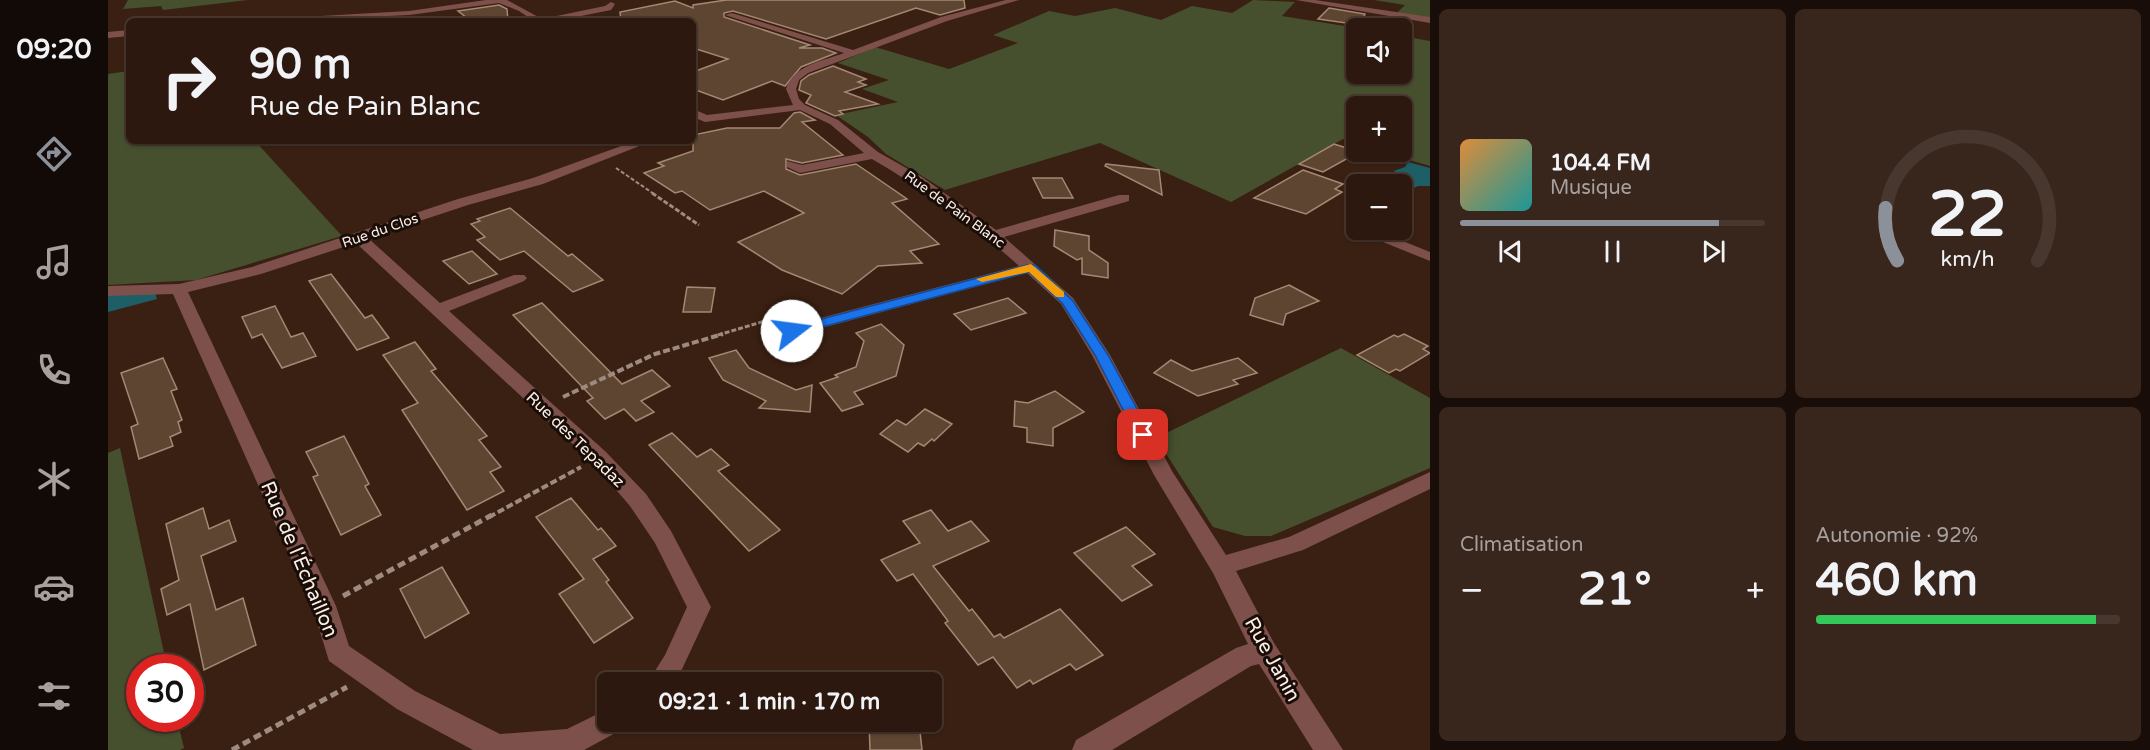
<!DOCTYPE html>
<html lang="fr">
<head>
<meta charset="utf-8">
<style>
	body { margin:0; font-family:"Varela Round",sans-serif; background:#38251c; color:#f1f3f6; height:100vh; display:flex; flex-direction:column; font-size:22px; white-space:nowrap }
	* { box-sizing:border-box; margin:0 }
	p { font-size:20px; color:#a6a09e }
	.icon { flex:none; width:33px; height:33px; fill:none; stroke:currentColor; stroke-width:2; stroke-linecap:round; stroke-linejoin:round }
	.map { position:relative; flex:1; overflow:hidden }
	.details { display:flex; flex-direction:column; gap:9px; padding:9px; background:#180d08; width:720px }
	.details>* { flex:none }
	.top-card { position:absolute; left:18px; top:18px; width:570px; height:126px; border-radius:9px; box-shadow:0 2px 4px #0004,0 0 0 2px #48372e; background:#2c180e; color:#f1f3f6; overflow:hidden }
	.fabs { position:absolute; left:1238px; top:18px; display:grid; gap:12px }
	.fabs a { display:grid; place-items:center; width:66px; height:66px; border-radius:9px; background:#2c180e; box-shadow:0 2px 4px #0004,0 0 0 2px #48372e; font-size:30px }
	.speed { position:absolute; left:18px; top:654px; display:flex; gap:12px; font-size:30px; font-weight:700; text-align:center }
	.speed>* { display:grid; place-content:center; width:78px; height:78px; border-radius:50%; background:#2c180e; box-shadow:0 2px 4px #0004,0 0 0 2px #48372e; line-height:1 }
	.speed .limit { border:9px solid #d22; background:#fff; color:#111 }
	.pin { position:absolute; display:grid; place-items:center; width:51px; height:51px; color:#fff; margin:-26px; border-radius:12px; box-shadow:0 3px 9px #0006 }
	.me { position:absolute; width:66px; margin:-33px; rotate:75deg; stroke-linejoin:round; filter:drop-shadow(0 0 4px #0008) }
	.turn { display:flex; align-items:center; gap:21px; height:126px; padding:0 24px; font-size:27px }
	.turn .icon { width:78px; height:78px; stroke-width:2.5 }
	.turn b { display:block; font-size:42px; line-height:51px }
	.big { font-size:45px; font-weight:800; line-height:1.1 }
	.details .tile { flex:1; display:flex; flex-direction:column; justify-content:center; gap:9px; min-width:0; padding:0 21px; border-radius:9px; background:#38251c }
	.details .dial { align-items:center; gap:0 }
	.dial svg { height:156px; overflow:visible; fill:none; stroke:#48372e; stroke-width:7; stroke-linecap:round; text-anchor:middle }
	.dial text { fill:#f1f3f6; stroke:none }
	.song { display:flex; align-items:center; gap:18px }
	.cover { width:72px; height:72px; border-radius:9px; background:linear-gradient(135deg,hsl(30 70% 55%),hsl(180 70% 35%)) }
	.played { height:6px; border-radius:3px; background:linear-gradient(90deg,#8c9099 85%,#48372e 85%) }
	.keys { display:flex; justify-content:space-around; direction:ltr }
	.heat { display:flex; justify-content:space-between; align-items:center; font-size:33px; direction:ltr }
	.charge { height:9px; border-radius:4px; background:linear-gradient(90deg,#34c759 92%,#48372e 0) }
	.details .tiles { flex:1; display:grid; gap:9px; grid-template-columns:repeat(2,1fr) }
	.trip { position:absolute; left:489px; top:672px; width:345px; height:60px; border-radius:9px; background:#2c180e; box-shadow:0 2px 4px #0004,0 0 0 2px #48372e; font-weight:800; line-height:60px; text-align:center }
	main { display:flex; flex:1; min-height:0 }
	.tab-bar { display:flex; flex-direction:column; width:108px; justify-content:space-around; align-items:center; background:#120a06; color:#a6a09e }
	.tab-bar .icon { width:42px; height:42px }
	.tab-bar .current { color:#8c9099 }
	.tab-bar b { font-size:27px; color:#f1f3f6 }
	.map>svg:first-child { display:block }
</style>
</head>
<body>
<main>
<nav class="tab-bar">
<b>09:20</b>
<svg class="icon current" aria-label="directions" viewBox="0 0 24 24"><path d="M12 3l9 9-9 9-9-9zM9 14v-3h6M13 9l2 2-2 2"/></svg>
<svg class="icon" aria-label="music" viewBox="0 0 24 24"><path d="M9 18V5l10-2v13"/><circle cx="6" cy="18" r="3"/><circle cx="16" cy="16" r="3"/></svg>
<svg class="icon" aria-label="phone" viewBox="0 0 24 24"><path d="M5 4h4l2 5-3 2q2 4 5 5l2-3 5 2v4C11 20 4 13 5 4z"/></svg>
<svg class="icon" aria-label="climate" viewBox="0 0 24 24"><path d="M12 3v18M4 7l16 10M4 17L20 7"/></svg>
<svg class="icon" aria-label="car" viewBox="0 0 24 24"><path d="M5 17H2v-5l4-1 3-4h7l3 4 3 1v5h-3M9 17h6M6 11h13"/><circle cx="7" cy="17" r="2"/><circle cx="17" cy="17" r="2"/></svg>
<svg class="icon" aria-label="filters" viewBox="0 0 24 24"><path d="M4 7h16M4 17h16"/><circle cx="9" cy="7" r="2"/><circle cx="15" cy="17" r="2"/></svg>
</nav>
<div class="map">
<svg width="1322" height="750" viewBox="0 0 1322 750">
	<rect width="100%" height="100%" fill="#3a2012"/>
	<!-- green -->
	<g fill="#46502e">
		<polygon points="20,0 140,0 55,10 53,6 15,9"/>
		<polygon points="1145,0 1187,2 1174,16 1249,28 1248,74 1293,74 1293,36 1322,41 1322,166 1274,152 1293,152 1293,106 1248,106 1248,143 1235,139 1123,202 992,143 837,190 778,154 760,137 728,115 790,102 754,89 781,80 730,63 767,47 841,69 910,43 885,35 941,11 967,16 1007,8 1053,20 1084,6 1124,13"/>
		<polygon points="1266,0 1322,0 1322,18 1289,13 1297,5"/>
		<polygon points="21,71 21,141 147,141 234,236 88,280 0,285 0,74"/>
		<polygon points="1233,348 1322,398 1322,468 1163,536 1137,536 1105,527 1048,438"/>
		<polygon points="12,448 59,667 32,668 32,718 69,719 76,748 72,750 0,750 0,453"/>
	</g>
	<!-- water -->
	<g fill="#1e5e67">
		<polygon points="1300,162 1322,168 1322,186 1310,186 1293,194 1293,184 1269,184 1292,177 1286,171 1297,167"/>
		<polygon points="0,293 47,293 49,299 0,312"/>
	</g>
	<!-- building -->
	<g fill="#5d4531" stroke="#a48873" stroke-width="1.5">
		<polygon points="618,0 856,0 857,8 832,15 808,8 718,39 625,11 616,13 616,17 702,45 691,48 714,48 728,53 693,67 677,86 664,81 615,100 585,89 585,72 620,59 585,48 585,21 513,21 512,12 567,1 585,8 585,5"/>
		<polygon points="391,5 399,9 400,21 363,21 350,11"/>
		<polygon points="1221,8 1257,14 1252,25 1210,19"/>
		<polygon points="725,66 758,79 750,82 758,85 737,92 770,104 731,111 735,114 727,116 698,103 703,95 691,90 693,81 701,75"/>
		<polygon points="692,112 707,120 694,122 735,155 694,163 678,159 678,169 692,175 748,164 754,168 799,199 784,203 831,244 802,251 814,263 770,266 734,294 674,270 630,242 696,213 656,191 602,210 574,191 567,193 536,173 556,166 550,163 585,151 585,135 619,128 672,128 686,113"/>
		<polygon points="1226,144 1251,152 1215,172 1191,164"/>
		<polygon points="998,164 1051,170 1054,195 997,166"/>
		<polygon points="1195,170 1235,184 1227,189 1234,192 1198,214 1146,198"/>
		<polygon points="925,178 954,178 965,198 935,198"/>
		<polygon points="402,208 460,256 464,254 495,280 465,292 416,251 392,260 369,240 377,237 363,224 372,221 369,219"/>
		<polygon points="947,230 981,236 981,250 1000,263 1000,278 974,274 974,258 969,260 946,246"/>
		<polygon points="364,251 389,274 361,284 335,261"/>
		<polygon points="223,274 257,318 264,315 281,338 249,350 201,281"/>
		<polygon points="1181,285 1211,301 1178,314 1175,325 1142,315 1147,298"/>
		<polygon points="579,287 607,288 603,312 575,312"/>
		<polygon points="900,298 918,313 863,330 846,314"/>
		<polygon points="434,303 514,384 544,370 562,386 533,401 546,412 528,421 516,409 497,419 479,401 485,398 405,315"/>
		<polygon points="167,306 183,337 195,333 208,356 174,368 154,334 144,338 134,317"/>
		<polygon points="773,324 796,345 788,376 746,392 755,404 734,411 712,383 730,377 727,375 748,367 756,341 748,333"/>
		<polygon points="1296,334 1320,346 1315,349 1322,353 1292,371 1288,369 1281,373 1249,355 1286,335 1290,337"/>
		<polygon points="307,342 328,369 323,371 379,436 371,440 393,467 382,472 396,491 359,510 294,410 310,403 275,355"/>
		<polygon points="628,350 641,368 688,390 704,385 702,412 651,408 658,401 615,380 601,358"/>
		<polygon points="55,358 69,389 63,391 74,420 70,422 73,432 62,437 65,446 31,459 23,427 30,424 13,373"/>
		<polygon points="1130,358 1149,373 1125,380 1130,384 1090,396 1046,373 1063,360 1084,371"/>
		<polygon points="947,391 976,412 945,428 945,446 919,442 919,428 906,426 907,401 920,403"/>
		<polygon points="817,409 844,424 826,441 824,439 816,446 810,443 800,452 772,434 789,420 798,425"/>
		<polygon points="564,433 589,457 603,449 621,465 610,471 672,530 641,551 541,445"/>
		<polygon points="236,436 261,484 257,486 273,515 233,535 205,477 210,475 198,452"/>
		<polygon points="463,498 490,530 493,528 508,546 485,559 501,580 498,582 525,618 486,643 451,594 476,579 428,517"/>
		<polygon points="95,508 101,529 121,520 128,541 93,556 108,610 135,598 148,645 96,670 82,604 59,615 53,589 71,580 58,524"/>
		<polygon points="823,510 840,531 863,521 881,541 825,566 861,611 864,609 886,637 892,634 896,638 952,609 995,655 968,670 962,664 925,684 922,680 909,688 885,657 870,665 837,623 840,621 805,574 789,581 773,560 812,543 795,521"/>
		<polygon points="1018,527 1047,554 1024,566 1044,585 1014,601 966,553"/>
		<polygon points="334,567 361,613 317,638 292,589"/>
		<polygon points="761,722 811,722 814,750 762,750"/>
	</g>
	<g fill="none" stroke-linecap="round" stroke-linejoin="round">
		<!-- path-far3 -->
		<polyline stroke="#9e8a80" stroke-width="2" stroke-dasharray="4 2" stroke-linecap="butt" points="508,168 546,194"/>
		<!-- path-far2 -->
		<g stroke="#9e8a80" stroke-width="3" stroke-dasharray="5 2" stroke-linecap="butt">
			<polyline points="544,193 591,225"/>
			<polyline points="610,335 667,318 671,322"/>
		</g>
		<!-- path-far1 -->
		<g stroke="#9e8a80" stroke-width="4" stroke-dasharray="7 3" stroke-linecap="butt">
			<polyline points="455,397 547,354 615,334"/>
			<polyline points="381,517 473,467"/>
		</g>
		<!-- path -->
		<g stroke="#9e8a80" stroke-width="5" stroke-dasharray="8 4.5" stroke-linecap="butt">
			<polyline points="235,596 384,515"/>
			<polyline points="124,750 239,687"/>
		</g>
		<!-- minor -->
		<g fill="#7e504b" fill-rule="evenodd">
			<polygon points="378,0 399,0 434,19 497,6 503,2 507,4 503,10 448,21 426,21 411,11 391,3 301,15 173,21 177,18 301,11"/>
			<path d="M898,0h13l-72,21 -139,52 -9,7 -3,9 3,10 6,6 33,15 40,32 44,25 74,53 123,-35h10v6l-125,36 69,61 37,57 62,116 54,84 63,-18 141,-65v17l-127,61 -67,21 38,72 69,107h-30l-54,-86 -8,2 -139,84h-40l4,-10 160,-92 12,-4 -35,-71 -59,-98 -62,-120 -31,-51 -34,-31 -235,63 -8,-5 2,-4 233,-61c-45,-41 -94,-76 -147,-107l-72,14 -13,-6v-6l15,4 62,-12 -34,-29 -30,-14 -95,12 -12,-5v-8l14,6 86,-10 -7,-16c7,-24 37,-28 58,-36l-119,-38 7,-2 121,37 88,-33z"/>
			<polygon points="1188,0 1207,0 1322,17 1322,23"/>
			<polygon points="21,30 21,36 0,38 0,32"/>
			<polygon points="527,141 544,141 435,184 360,205 260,238 332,303 406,275 416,275 419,278 416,281 341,311 498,452 538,494 563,531 603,607 568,682 540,682 557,655 579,607 547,543 522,506 484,462 248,243 153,274 80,292 228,606 241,646 307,691 392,734 459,729 500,709 500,722 515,722 511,731 476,750 365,750 289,709 221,661 204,606 65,294 0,296 0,286 71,284 144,267 350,199 425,178"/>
			<polygon points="1275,233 1322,252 1322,261 1270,240 1268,237"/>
		</g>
	</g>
	<!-- route -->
	<polygon fill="#1a73e8" stroke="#114b97" stroke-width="1.5" points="919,265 927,265 965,301 1000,355 1043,435 1041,439 1030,439 987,355 954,303 921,272 684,335 678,331 679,328"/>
	<!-- slow -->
	<polygon fill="#f59e0b" points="923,264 956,292 956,297 948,297 921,272 874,282 868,279"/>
	<g text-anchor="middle" stroke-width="6" stroke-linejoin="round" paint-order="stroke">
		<!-- far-street labels -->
		<g font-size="14" fill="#fceee7" stroke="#190d08">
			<text transform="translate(847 209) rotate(36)" y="5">Rue de Pain Blanc</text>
			<text transform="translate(272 230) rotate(-19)" y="5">Rue du Clos</text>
		</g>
		<!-- street labels -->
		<g font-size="16" fill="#fceee7" stroke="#190d08">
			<text transform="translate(468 439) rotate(44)" y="6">Rue des Tepadaz</text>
		</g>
		<!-- near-street labels -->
		<g font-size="20" fill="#fceee7" stroke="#190d08">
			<text transform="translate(192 559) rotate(67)" y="7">Rue de l'Échaillon</text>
			<text transform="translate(1165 659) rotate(61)" y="7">Rue Janin</text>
		</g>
	</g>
</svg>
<div class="fabs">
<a><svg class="icon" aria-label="sound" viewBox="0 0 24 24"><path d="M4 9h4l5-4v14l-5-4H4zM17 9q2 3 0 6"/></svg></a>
<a>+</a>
<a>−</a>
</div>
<div class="speed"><div class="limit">30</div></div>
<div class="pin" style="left:1035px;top:435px;background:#d93025"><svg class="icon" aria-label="arrive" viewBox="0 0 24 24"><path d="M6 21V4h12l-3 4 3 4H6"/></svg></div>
<svg class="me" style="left:684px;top:331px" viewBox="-20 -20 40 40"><circle r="19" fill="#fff"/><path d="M0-13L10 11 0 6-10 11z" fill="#1a73e8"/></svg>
<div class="trip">09:21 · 1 min · 170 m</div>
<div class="top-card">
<div class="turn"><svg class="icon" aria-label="right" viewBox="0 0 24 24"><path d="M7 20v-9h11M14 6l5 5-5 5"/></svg><div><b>90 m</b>Rue de Pain Blanc</div></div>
</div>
</div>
<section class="details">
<div class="tiles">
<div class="tile">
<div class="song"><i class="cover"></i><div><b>104.4 FM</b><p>Musique</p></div></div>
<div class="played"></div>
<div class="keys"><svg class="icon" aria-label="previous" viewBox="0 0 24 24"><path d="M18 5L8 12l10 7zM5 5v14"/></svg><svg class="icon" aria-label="pause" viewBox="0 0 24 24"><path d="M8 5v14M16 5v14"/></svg><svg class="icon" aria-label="next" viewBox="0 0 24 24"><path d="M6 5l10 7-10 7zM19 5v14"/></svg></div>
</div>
<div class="tile dial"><svg viewBox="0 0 100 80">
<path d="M14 69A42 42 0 1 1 86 69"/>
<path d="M14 69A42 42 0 0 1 8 42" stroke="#8c9099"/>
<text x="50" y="56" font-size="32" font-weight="700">22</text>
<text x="50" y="72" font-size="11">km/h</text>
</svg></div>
<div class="tile"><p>Climatisation</p>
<div class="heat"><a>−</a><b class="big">21°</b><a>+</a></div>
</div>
<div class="tile"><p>Autonomie · 92%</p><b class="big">460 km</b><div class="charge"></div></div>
</div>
</section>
</main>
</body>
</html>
